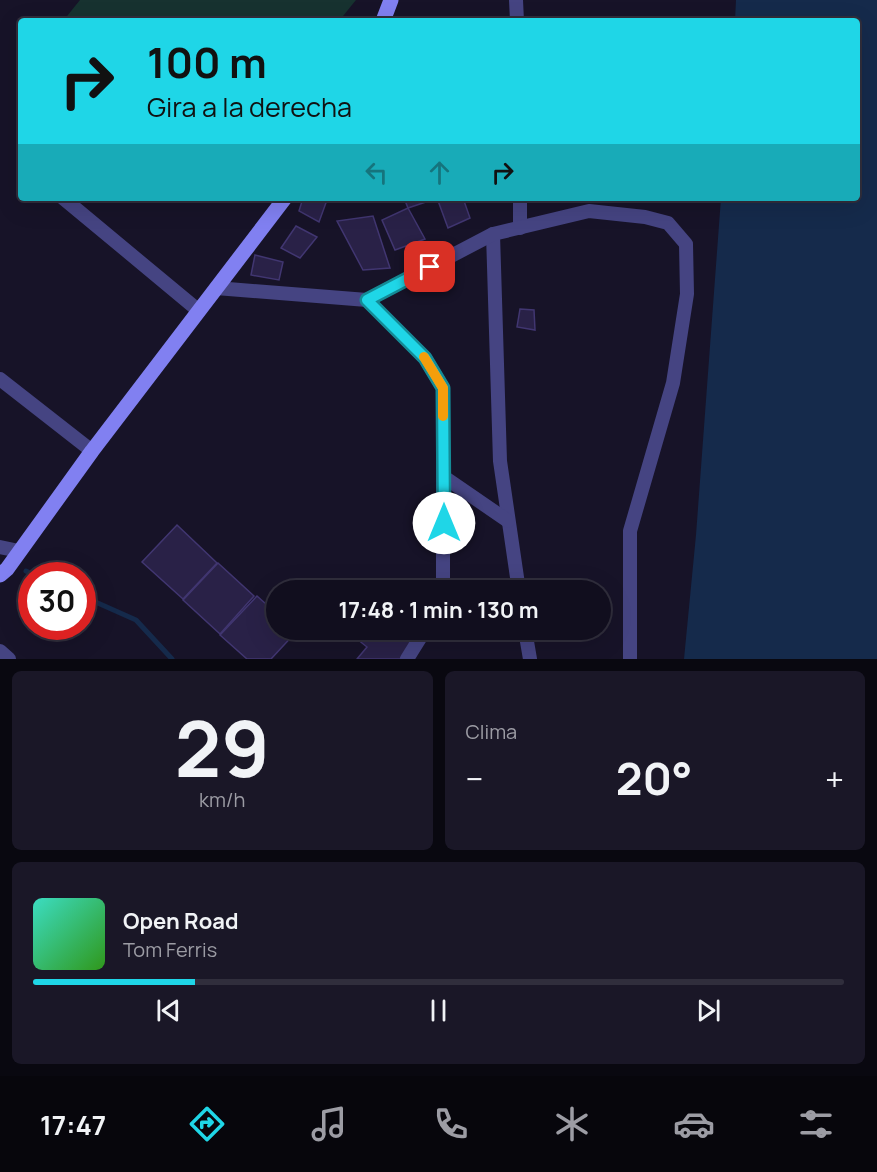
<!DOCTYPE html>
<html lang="es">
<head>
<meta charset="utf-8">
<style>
	body { margin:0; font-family:Manrope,sans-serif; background:#1a1727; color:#f1f3f6; height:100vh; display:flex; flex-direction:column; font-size:22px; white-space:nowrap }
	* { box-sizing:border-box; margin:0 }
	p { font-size:20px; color:#9c9ca4 }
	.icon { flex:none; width:33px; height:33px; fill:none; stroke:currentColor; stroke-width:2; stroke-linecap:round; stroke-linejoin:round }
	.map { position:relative; height:659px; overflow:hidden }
	.drawer { display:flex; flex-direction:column; gap:12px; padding:12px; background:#090810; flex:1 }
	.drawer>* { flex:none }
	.guide { position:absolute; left:18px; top:18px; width:842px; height:183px; border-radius:6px; box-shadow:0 6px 24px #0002,0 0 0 2px #302e3c; background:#1fd6e7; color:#111; overflow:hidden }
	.speed { position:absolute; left:18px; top:562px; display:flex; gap:12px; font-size:30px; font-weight:700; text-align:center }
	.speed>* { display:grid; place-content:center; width:78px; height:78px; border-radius:50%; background:#110e1e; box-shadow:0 6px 24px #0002,0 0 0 2px #302e3c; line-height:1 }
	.speed .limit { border:9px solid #d22; background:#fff; color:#111 }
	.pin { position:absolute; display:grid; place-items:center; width:51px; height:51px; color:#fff; margin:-26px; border-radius:12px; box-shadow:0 3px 9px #0006 }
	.me { position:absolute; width:66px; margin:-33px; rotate:0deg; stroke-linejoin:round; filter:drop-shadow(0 0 4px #0008) }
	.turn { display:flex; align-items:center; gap:21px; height:126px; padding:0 30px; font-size:27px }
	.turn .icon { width:78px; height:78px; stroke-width:2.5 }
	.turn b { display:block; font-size:42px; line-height:51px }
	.lanes { display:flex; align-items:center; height:57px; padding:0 30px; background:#0003; justify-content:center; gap:30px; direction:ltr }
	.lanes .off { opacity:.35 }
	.big { font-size:45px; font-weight:700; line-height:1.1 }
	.drawer .widget { flex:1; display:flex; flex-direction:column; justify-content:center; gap:9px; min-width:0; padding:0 21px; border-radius:9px; background:#1a1727 }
	.drawer .dial { align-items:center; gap:0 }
	.dial b { font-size:78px; line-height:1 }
	.song { display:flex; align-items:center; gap:18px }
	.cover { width:72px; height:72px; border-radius:9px; background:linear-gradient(135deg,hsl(170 70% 55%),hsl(110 70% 35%)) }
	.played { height:6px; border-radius:3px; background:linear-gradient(90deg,#1fd6e7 20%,#302e3c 20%) }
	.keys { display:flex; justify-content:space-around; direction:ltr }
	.heat { display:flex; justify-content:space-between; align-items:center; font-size:33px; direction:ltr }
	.drawer .tiles { flex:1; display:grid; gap:12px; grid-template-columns:1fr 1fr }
	.widget:last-child { grid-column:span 2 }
	.trip { position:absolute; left:266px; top:580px; width:345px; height:60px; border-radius:30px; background:#110e1e; box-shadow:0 6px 24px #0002,0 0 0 2px #302e3c; font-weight:700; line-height:60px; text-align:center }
	.dock { display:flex; height:96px; justify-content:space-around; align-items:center; background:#07060c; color:#9c9ca4 }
	.dock .icon { width:42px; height:42px }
	.dock .selected { color:#1fd6e7 }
	.dock b { font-size:27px; color:#f1f3f6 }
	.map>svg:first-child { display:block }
</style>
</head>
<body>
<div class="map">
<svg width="877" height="659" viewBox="0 0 877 659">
	<rect width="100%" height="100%" fill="#171328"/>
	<!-- green -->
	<polygon fill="#173230" points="80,0 356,0 339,21 63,21"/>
	<!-- water -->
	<polygon fill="#152a4b" points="736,0 877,0 877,659 684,659 696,535 721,198 856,198 856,21 735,21"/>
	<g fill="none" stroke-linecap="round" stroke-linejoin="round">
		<!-- stream -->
		<g stroke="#152a4b" stroke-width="5">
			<polyline points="26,571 36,576"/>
			<polyline points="82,596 136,620 172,659"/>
		</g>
	</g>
	<!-- building -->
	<g fill="#292147" stroke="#413671" stroke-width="1.5">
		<polygon points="303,198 327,200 319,222 299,211"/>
		<polygon points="404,198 432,198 432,200 408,208"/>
		<polygon points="437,198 463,198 470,218 448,228"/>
		<polygon points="408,208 425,239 395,250 382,220"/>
		<polygon points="373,216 390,268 363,270 337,221"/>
		<polygon points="296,226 317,237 300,258 281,248"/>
		<polygon points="255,255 283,262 279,280 251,275"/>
		<polygon points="520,309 534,310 535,330 517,327"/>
		<polygon points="177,525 217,563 183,599 142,562"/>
		<polygon points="218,563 254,596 220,634 183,600"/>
		<polygon points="257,596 276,613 276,630 294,630 296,632 271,659 247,659 220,635"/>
		<polygon points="356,630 397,630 413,643 400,659 357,659 367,647 352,635"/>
	</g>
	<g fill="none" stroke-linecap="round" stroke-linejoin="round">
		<!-- street -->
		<g stroke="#454482" stroke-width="14">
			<polyline points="516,0 517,21"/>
			<polyline points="63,198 199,311"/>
			<polyline points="520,198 520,228"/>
			<polyline points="493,234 500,461 519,591"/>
			<polyline points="216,288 367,300 493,234 589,211 645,217 668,223 686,244 687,294 673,383 630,531 630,659"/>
			<polyline points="367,300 425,358 443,388 443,591"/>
			<polyline points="0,379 92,451"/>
			<polyline points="444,477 508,521"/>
			<polyline points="0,547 19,551"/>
			<polyline points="525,630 530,659"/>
			<polyline points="0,651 9,659"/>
			<polyline points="407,659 425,630"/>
		</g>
		<!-- secondary -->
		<g stroke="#8180f1" stroke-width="15">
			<polyline points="383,21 391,0"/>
			<polyline points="0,575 7,569 92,451 285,198"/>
		</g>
	</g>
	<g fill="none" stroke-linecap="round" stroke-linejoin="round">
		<defs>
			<polyline id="route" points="430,267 367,300 425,358 443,388 444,523"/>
		</defs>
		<!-- route casing -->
		<use href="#route" stroke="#148b96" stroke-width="15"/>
		<!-- route -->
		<use href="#route" stroke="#1fd6e7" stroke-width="10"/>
		<!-- slow -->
		<polyline stroke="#f59e0b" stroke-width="10" points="424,357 443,388 443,416"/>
	</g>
</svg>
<div class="speed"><div class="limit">30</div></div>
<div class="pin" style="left:430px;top:267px;background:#d93025"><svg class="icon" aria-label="arrive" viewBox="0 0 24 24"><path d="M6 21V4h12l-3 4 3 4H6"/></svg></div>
<svg class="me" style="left:444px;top:523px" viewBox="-20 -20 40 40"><circle r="19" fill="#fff"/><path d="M0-13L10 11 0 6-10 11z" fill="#1fd6e7"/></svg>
<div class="trip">17:48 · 1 min · 130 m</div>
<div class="guide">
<div class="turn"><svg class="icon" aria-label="right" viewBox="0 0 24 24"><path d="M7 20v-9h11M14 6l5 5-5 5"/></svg><div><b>100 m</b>Gira a la derecha</div></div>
<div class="lanes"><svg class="icon off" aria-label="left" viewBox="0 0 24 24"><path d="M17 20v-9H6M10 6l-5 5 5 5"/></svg><svg class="icon off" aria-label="ahead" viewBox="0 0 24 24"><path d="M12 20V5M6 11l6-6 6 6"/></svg><svg class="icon" aria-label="right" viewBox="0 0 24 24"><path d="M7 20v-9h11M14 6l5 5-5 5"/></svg></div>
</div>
</div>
<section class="drawer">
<div class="tiles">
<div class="widget dial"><b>29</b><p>km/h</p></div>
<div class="widget"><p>Clima</p>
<div class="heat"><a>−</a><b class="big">20°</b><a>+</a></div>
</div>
<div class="widget">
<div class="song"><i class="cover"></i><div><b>Open Road</b><p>Tom Ferris</p></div></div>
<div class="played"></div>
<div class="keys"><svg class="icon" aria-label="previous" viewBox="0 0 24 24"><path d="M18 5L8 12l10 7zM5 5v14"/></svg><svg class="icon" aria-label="pause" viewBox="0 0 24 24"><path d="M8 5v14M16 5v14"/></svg><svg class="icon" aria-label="next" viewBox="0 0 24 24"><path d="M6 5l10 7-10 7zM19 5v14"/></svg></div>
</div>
</div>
</section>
<nav class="dock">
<b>17:47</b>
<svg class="icon selected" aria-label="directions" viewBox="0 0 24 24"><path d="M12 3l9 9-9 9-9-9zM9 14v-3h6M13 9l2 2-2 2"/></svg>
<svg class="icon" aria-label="music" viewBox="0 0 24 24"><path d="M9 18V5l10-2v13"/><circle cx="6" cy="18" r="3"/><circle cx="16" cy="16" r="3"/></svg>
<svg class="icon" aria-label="phone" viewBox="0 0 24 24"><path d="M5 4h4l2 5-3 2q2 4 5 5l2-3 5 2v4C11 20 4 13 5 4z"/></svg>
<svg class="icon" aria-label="climate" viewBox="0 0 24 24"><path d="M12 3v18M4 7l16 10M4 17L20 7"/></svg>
<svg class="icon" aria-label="car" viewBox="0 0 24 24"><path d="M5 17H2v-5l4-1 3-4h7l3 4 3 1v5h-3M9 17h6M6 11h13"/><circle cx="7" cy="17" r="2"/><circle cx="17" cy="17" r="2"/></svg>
<svg class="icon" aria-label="filters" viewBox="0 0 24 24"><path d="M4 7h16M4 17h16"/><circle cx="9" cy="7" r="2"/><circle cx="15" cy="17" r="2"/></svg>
</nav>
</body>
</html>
